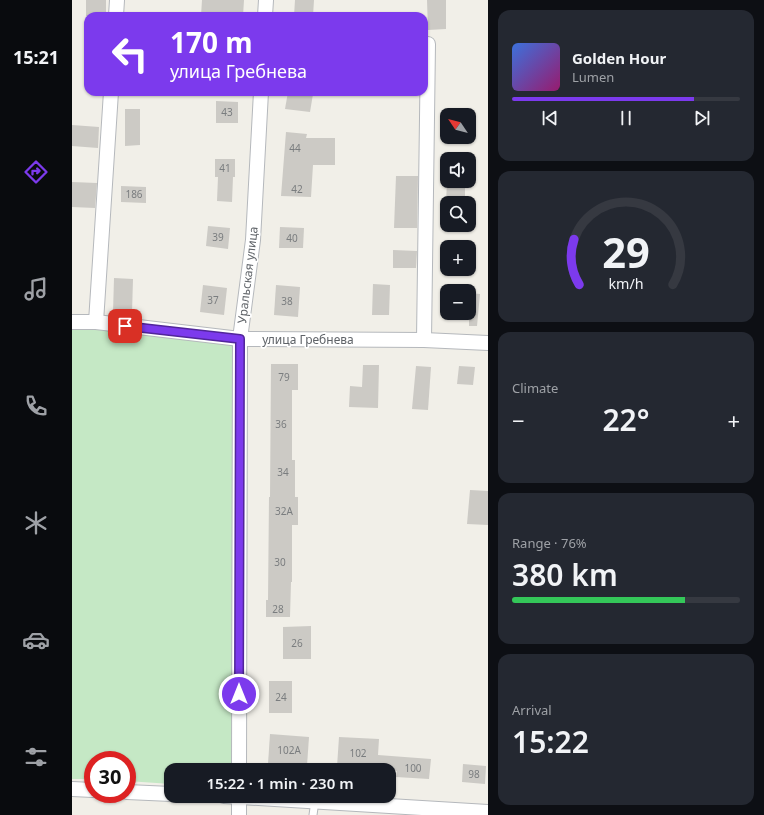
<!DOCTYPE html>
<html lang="en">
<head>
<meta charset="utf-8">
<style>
	body { margin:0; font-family:"Noto Sans",sans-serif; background:#242831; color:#f1f3f6; height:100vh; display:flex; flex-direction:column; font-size:15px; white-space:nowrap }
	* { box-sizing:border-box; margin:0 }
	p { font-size:13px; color:#9ea1a6 }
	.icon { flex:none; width:22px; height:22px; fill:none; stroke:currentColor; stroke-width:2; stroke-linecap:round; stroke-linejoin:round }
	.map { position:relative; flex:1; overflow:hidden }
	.sheet { display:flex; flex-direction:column; gap:10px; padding:10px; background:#0d0f14; width:276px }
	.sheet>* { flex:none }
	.top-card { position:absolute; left:12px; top:12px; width:344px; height:84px; border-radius:12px; box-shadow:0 1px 3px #0004; background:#7c3aed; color:#fff; overflow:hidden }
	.needle { width:26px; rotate:305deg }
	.controls { position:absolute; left:368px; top:108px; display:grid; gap:8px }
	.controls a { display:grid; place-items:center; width:36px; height:36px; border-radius:8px; background:#171b24; box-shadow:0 1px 3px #0004; font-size:20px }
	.speed { position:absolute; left:12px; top:751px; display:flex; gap:8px; font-size:20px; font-weight:700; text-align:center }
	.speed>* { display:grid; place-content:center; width:52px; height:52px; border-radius:50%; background:#171b24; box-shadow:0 1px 3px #0004; line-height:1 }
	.speed .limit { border:6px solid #d22; background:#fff; color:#111 }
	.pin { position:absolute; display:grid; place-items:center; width:34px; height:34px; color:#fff; margin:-17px; border-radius:8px; box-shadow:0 2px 6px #0006 }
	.me { position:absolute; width:44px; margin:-22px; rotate:0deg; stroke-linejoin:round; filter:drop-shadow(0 0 3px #0008) }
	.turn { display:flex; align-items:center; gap:14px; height:84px; padding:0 20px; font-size:18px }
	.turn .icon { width:52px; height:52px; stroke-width:2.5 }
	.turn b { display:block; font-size:28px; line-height:34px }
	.big { font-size:30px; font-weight:600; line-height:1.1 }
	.sheet .widget { flex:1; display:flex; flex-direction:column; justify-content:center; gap:6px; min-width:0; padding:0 14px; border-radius:12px; background:#242831 }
	.sheet .dial { align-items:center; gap:0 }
	.dial svg { height:104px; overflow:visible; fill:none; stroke:#363941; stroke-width:7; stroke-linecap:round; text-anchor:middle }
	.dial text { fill:#f1f3f6; stroke:none }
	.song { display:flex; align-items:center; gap:12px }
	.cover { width:48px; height:48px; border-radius:6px; background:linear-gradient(135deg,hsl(220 70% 55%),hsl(320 70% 35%)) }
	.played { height:4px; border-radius:2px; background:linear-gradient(90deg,#7c3aed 80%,#363941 80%) }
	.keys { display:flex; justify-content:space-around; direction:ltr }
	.heat { display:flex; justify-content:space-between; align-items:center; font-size:22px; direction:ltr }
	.charge { height:6px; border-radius:3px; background:linear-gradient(90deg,#34c759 76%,#363941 0) }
	.trip { position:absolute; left:92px; top:763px; width:232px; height:40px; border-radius:12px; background:#171b24; box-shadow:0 1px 3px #0004; font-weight:600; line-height:40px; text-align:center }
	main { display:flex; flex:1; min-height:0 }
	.menu { display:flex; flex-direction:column; width:72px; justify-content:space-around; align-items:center; background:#090b0e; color:#9ea1a6 }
	.menu .icon { width:28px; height:28px }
	.menu .active { color:#7c3aed }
	.menu b { font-size:18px; color:#f1f3f6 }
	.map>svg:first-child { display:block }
</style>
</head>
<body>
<main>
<nav class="menu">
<b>15:21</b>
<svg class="icon active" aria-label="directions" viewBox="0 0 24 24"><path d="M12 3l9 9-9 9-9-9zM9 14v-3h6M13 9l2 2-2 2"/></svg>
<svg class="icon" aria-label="music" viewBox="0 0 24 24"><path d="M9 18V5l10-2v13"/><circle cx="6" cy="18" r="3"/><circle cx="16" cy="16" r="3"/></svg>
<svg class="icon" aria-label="phone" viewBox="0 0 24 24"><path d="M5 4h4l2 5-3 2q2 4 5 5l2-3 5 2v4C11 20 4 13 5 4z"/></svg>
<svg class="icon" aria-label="climate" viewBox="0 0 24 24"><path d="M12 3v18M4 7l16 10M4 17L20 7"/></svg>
<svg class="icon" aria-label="car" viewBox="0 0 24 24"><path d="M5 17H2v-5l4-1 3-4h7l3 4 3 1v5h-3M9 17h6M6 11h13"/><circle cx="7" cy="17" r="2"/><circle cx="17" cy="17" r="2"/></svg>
<svg class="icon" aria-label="filters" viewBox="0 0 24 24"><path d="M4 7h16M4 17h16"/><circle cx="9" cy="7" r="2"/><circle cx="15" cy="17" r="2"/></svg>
</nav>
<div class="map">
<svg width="416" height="815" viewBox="0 0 416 815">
	<rect width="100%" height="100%" fill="#f1efe8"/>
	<!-- green -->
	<polygon fill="#c5e8c5" points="0,329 33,329 160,344 162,770 99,770 99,784 55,781 55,760 21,760 21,779 0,779"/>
	<!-- building -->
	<g fill="#cccac5">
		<rect x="14" y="0" width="20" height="16"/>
		<polygon points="130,0 172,0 171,16 129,16"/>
		<polygon points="223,0 242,0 241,16 222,16"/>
		<polygon points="355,0 374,0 374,29 356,30"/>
		<polygon points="216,92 241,94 238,112 213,109"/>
		<polygon points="144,101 166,102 166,123 144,123"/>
		<polygon points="53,109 68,109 68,145 53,146"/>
		<polygon points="0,125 27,127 26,148 0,146"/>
		<polygon points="214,132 235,134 234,138 263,138 263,165 241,165 239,197 209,196"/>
		<polygon points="143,159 163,159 163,177 161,177 160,202 145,201 146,177 143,177"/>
		<polygon points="324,176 346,176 345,228 322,228"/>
		<polygon points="375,181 393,181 393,203 374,203"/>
		<polygon points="0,182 25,183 23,208 0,207"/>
		<polygon points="49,186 74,187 74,203 49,202"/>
		<polygon points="136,226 158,228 156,249 134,246"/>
		<polygon points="208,227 232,228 231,248 207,248"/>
		<polygon points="321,250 345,251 344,268 321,268"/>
		<polygon points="42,278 61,279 60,313 41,313"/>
		<polygon points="301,284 318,285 317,315 300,315"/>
		<polygon points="131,285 155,288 152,315 128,312"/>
		<polygon points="204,285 228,287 226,317 202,315"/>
		<polygon points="397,293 408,294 405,326 397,326"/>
		<polygon points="199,364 226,364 226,390 220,390 220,460 223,460 223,497 226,497 226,525 220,525 220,582 219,582 218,617 194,617 194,600 196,600 197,497 198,497"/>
		<polygon points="291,365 307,365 306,408 277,407 278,386 290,387"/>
		<polygon points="344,366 359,367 356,410 340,409"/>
		<polygon points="387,366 403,367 401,385 385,384"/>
		<polygon points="398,490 416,491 416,525 395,524"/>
		<polygon points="239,626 239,659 211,659 211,627"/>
		<rect x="197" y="681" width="23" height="32"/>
		<polygon points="198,734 237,737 235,766 196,764"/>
		<polygon points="267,737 307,739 306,755 359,759 357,779 324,777 325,771 265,767"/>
		<polygon points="391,764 414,766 413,784 390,782"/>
	</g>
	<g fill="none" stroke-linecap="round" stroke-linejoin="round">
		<defs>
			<polyline id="lane" points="241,815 243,801"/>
			<g id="street">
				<polyline points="44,16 45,0"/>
				<polyline points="193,16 194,0"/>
				<polyline points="0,322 24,322 168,339 352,340 416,343"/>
				<polyline points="24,322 39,92"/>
				<polyline points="352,340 356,44"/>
				<polyline points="167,770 168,339 181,240 189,92"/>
				<polyline points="0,789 21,790"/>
				<polyline points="55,792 99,794"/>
				<polyline points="152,796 416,812"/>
				<polyline points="167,815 167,796"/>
			</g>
		</defs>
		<!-- lane casing -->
		<use href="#lane" stroke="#b5b8bc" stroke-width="9"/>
		<!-- street casing -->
		<use href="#street" stroke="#b5b8bc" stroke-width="16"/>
		<!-- lane -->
		<use href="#lane" stroke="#fff" stroke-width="7"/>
		<!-- street -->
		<use href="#street" stroke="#fff" stroke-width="14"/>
	</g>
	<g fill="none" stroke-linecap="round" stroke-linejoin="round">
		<defs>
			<polyline id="route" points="53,326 168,339 167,694"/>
		</defs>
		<!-- route casing -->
		<use href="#route" stroke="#51269a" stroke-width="10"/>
		<!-- route -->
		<use href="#route" stroke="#7c3aed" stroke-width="7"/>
	</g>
	<g text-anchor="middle" stroke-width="3.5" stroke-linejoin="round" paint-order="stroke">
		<!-- number labels -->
		<g font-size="10" fill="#7a7d7f">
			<text x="155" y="116">43</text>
			<text x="223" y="152">44</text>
			<text x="153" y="172">41</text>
			<text x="225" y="193">42</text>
			<text x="62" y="198">186</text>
			<text x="146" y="241">39</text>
			<text x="220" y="242">40</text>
			<text x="141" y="304">37</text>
			<text x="215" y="305">38</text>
			<text x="212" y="381">79</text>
			<text x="209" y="428">36</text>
			<text x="211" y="476">34</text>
			<text x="212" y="515">32А</text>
			<text x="208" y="566">30</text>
			<text x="206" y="613">28</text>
			<text x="225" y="647">26</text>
			<text x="209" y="701">24</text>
			<text x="217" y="754">102А</text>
			<text x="286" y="757">102</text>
			<text x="341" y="772">100</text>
			<text x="402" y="778">98</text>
		</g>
		<!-- street labels -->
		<g font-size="12" fill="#5f6368" stroke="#fff">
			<text transform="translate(176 275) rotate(-83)" y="4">Уральская улица</text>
			<text x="236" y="344">улица Гребнева</text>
		</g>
	</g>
</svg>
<div class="controls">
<a><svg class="needle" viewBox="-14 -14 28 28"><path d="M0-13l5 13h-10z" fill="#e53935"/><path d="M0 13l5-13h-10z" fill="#9ea1a6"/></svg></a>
<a><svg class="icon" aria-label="sound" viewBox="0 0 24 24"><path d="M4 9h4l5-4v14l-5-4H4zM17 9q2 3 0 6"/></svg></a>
<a><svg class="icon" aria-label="search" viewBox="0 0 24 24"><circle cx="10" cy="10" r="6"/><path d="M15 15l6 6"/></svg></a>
<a>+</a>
<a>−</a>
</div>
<div class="speed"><div class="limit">30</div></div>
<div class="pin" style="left:53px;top:326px;background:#d93025"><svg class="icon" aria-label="arrive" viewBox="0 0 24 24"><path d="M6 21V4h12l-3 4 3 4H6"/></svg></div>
<svg class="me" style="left:167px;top:694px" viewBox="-20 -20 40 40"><circle r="17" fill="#7c3aed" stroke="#fff" stroke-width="3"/><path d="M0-11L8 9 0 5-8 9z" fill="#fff"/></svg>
<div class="trip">15:22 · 1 min · 230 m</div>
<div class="top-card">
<div class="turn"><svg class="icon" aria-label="left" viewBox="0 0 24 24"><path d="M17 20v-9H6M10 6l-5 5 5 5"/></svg><div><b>170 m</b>улица Гребнева</div></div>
</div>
</div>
<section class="sheet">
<div class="widget">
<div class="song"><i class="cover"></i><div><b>Golden Hour</b><p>Lumen</p></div></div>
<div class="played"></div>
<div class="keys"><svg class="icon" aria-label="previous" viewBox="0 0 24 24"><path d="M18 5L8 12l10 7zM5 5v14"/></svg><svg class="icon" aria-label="pause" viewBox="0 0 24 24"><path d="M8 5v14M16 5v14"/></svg><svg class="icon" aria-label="next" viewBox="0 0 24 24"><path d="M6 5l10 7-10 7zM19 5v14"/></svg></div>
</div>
<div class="widget dial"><svg viewBox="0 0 100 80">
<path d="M14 69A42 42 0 1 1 86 69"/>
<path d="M14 69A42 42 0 0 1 10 34" stroke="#7c3aed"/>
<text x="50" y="56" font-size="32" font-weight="700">29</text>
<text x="50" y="72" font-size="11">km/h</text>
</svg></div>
<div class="widget"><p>Climate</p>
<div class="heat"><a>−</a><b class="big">22°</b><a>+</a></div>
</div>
<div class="widget"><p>Range · 76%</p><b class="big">380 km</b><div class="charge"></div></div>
<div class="widget"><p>Arrival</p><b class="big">15:22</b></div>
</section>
</main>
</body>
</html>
